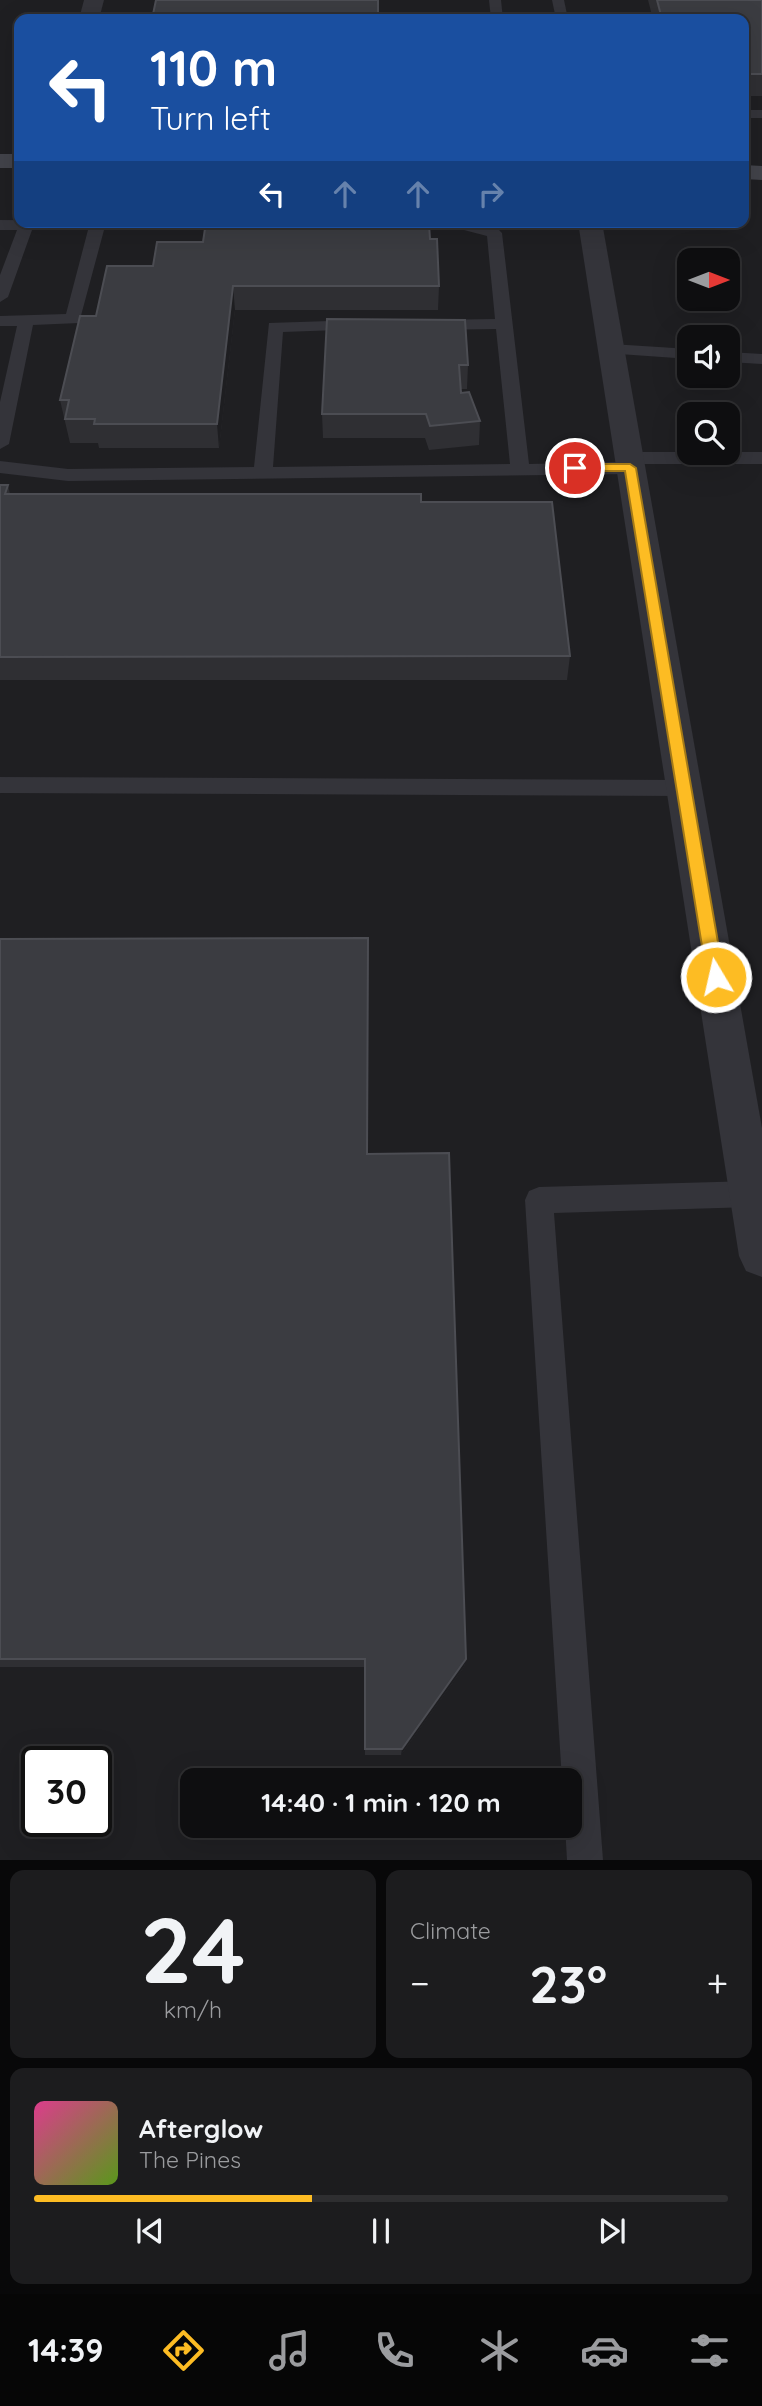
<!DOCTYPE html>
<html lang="en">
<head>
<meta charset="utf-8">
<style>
	body { margin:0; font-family:Quicksand,sans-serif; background:#1c1c1e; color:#f1f3f6; height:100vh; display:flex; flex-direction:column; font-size:26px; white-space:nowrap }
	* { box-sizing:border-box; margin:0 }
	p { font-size:23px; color:#9b9c9f }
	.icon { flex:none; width:38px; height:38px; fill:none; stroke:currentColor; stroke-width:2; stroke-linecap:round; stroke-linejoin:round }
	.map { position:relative; height:1860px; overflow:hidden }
	.panel { display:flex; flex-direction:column; gap:10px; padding:10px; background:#080809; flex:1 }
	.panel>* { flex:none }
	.guide { position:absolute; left:14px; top:14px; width:735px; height:214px; border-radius:14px; box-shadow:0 7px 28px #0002,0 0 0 2px #2e2e30; background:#1a4fa0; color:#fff; overflow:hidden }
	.needle { width:46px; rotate:90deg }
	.fabs { position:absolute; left:677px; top:248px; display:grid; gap:14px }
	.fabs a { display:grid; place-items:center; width:63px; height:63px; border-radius:14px; background:#0e0e10; box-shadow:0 7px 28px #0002,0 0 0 2px #2e2e30; font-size:35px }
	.speed { position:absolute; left:21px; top:1746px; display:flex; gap:14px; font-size:35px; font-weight:700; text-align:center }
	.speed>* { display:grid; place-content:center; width:91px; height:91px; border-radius:50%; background:#0e0e10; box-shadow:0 7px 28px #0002,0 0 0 2px #2e2e30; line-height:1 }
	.speed .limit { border:4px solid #111; border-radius:10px; background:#fff; color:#111 }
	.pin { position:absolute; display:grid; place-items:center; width:60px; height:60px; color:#fff; margin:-30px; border:4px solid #fff; border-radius:50%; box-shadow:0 2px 7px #0007 }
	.me { position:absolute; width:77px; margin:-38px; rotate:351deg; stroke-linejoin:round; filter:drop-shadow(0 0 5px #0008) }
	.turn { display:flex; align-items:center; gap:24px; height:147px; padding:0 21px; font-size:32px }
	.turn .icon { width:91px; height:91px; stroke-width:2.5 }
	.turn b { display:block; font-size:49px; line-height:60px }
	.lanes { display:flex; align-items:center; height:66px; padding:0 21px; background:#0003; justify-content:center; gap:35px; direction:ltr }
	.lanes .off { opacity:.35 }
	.big { font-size:52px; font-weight:800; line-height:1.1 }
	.panel .tile { flex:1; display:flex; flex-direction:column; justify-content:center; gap:10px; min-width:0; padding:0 24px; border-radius:14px; background:#1c1c1e }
	.panel .dial { align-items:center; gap:0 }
	.dial b { font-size:91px; line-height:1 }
	.song { display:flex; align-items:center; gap:21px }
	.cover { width:84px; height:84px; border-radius:10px; background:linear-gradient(135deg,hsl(330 70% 55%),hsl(90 70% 35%)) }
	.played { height:7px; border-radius:4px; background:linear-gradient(90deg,#fdbc23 40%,#2e2e30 40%) }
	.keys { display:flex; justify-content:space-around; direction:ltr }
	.heat { display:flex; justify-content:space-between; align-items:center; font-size:38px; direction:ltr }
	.panel .tiles { flex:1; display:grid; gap:10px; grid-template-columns:1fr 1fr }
	.tile:last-child { grid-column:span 2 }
	.trip { position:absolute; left:180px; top:1768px; width:402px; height:70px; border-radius:14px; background:#0e0e10; box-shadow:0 7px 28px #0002,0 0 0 2px #2e2e30; font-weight:800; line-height:70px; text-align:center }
	.tabs { display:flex; height:112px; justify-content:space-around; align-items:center; background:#060606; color:#9b9c9f }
	.tabs .icon { width:49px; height:49px }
	.tabs .active { color:#fdbc23 }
	.tabs b { font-size:32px; color:#f1f3f6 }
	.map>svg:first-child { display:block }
</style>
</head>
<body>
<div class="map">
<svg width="762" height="1860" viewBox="0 0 762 1860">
	<rect width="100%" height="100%" fill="#131315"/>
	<!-- built -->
	<path fill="#1f1f22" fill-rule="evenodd" d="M0,0h762v1860h-762zM19,19h725v203h-725zM690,261h38v38h-38zM690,338h38v38h-38zM690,415h38v38h-38zM37,1762h59v60h-59zM192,1780h378v45h-378z"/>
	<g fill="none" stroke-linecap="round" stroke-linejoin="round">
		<!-- lane -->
		<g fill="#34343a" fill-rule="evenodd">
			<polygon points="489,0 501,0 503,19 491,19"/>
			<polygon points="552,0 564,0 568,19 556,19"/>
			<rect x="744" y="110" width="18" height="8"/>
			<polygon points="0,220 245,222 247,225 239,230 104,230 79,323 33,325 9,444 0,449 0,402 17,326 0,326 0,316 66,314 88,230 32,230 8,297 0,302 0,275 17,230 0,230"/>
			<polygon points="392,222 471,222 499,230 502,233 529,464 624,462 620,458 629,452 762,452 762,464 635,464 639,468 630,474 68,481 0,473 0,461 68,469 254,467 269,323 360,320 368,325 366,329 283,332 273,467 510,464 496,329 431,330 423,325 431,320 495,319 487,236 464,230 398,230 393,228"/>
			<polygon points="611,344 690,349 690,359 605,353 603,349 605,345"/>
			<polygon points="728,352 762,354 762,364 728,362"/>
			<polygon points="0,777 684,780 692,782 695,788 692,794 684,796 0,793"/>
			<polygon points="752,1181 762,1185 762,1203 752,1207 554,1213 603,1860 567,1860 565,1825 570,1825 570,1780 562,1780 525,1200 529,1191 539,1187"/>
		</g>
		<!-- street -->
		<g fill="#34343a" fill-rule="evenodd">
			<polygon points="84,0 104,0 99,19 79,19"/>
			<polygon points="578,222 602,222 762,1128 762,1277 746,1271 739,1256"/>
		</g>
		<!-- secondary -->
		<g fill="#42434a" fill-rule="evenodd">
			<rect x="0" y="154" width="19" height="14"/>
			<polygon points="744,165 762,166 762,180 744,179"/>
		</g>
	</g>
	<!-- wall -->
	<g fill="#2f2f33">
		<polygon points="648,0 762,0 762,96 744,96 744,19 653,19"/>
		<polygon points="385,224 430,239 439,286 438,310 235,310 219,448 99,448 98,443 70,443 60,400 96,316 153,266 203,242"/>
		<polygon points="327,319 468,365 467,389 460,389 461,393 480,421 479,445 429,450 425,438 323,438 322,414"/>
		<polygon points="0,485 8,485 10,494 421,502 570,656 567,680 0,680"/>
		<polygon points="0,939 368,1154 466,1659 464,1667 401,1755 365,1755 365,1667 0,1667"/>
	</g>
	<!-- shaded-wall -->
	<g fill="#1e1e21">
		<polygon points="233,286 235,310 219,448 217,424"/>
		<polygon points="466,1659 464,1667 401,1755 402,1749"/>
	</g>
	<!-- building -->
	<g fill="#3b3c41" stroke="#4c4d53" stroke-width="2">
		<polygon points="156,0 378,0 378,14 472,14 473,19 152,19"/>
		<polygon points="657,0 762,0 762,74 744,74 744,19 662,19"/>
		<polygon points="206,222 385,222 385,224 429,224 430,239 437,239 439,286 233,286 217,424 94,424 95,419 65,419 69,400 60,400 80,316 96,316 107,266 153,266 157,242 203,242"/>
		<polygon points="327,319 465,320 468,365 459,365 461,393 469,392 480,421 430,426 426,414 322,414"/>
		<polygon points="0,485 8,485 5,494 421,494 421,502 552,502 570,656 0,657"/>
		<polygon points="368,938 367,1154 449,1153 466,1659 402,1749 365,1749 365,1659 0,1659 0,939"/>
	</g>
	<!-- route -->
	<polygon fill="#fdbc23" stroke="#a47a17" stroke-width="2" points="575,464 630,464 636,468 724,977 721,982 710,982 707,977 625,471 571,471 571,466"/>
</svg>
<div class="fabs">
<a><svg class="needle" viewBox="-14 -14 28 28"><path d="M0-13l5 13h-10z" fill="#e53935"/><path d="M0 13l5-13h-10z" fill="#9b9c9f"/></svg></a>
<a><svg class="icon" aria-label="sound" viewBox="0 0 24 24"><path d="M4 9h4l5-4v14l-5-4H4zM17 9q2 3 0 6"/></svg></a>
<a><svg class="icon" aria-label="search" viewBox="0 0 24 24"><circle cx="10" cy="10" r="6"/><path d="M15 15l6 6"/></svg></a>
</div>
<div class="speed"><div class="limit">30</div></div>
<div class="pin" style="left:575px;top:468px;background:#d93025"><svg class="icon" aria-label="arrive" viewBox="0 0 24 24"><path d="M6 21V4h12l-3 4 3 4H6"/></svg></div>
<svg class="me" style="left:716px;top:977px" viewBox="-20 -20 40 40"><circle r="17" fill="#fdbc23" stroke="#fff" stroke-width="3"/><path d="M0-11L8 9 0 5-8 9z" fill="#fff"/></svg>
<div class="trip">14:40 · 1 min · 120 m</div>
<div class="guide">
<div class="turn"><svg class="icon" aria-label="left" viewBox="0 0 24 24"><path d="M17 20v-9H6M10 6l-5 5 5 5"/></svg><div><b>110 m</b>Turn left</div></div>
<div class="lanes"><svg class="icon" aria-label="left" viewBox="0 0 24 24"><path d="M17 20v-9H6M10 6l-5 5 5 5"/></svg><svg class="icon off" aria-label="ahead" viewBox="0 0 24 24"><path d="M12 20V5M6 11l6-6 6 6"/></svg><svg class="icon off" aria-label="ahead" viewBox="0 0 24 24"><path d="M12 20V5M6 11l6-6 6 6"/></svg><svg class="icon off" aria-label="right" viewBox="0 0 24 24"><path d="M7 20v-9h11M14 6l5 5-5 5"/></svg></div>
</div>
</div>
<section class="panel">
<div class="tiles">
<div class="tile dial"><b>24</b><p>km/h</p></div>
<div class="tile"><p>Climate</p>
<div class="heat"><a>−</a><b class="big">23°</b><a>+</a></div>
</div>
<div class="tile">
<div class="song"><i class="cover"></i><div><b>Afterglow</b><p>The Pines</p></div></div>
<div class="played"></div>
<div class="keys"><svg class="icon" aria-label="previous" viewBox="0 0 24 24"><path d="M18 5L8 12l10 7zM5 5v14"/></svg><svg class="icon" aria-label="pause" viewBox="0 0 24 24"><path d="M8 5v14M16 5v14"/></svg><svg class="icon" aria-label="next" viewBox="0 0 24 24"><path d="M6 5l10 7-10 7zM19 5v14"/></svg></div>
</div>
</div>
</section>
<nav class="tabs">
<b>14:39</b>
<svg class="icon active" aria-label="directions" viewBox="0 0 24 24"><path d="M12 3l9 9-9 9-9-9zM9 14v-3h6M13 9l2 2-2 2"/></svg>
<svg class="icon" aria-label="music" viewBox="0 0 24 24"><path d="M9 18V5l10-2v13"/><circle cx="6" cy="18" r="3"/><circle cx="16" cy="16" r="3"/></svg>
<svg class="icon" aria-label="phone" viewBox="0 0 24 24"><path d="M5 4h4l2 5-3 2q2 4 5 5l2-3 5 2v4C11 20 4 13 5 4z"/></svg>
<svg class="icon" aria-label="climate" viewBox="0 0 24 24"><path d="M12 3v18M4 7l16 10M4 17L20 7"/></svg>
<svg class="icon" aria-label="car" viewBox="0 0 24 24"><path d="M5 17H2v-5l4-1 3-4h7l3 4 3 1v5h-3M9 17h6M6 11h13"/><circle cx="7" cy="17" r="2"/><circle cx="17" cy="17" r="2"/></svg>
<svg class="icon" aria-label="filters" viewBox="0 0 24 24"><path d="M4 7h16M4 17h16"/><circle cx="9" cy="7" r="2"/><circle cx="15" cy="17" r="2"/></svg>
</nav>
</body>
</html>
